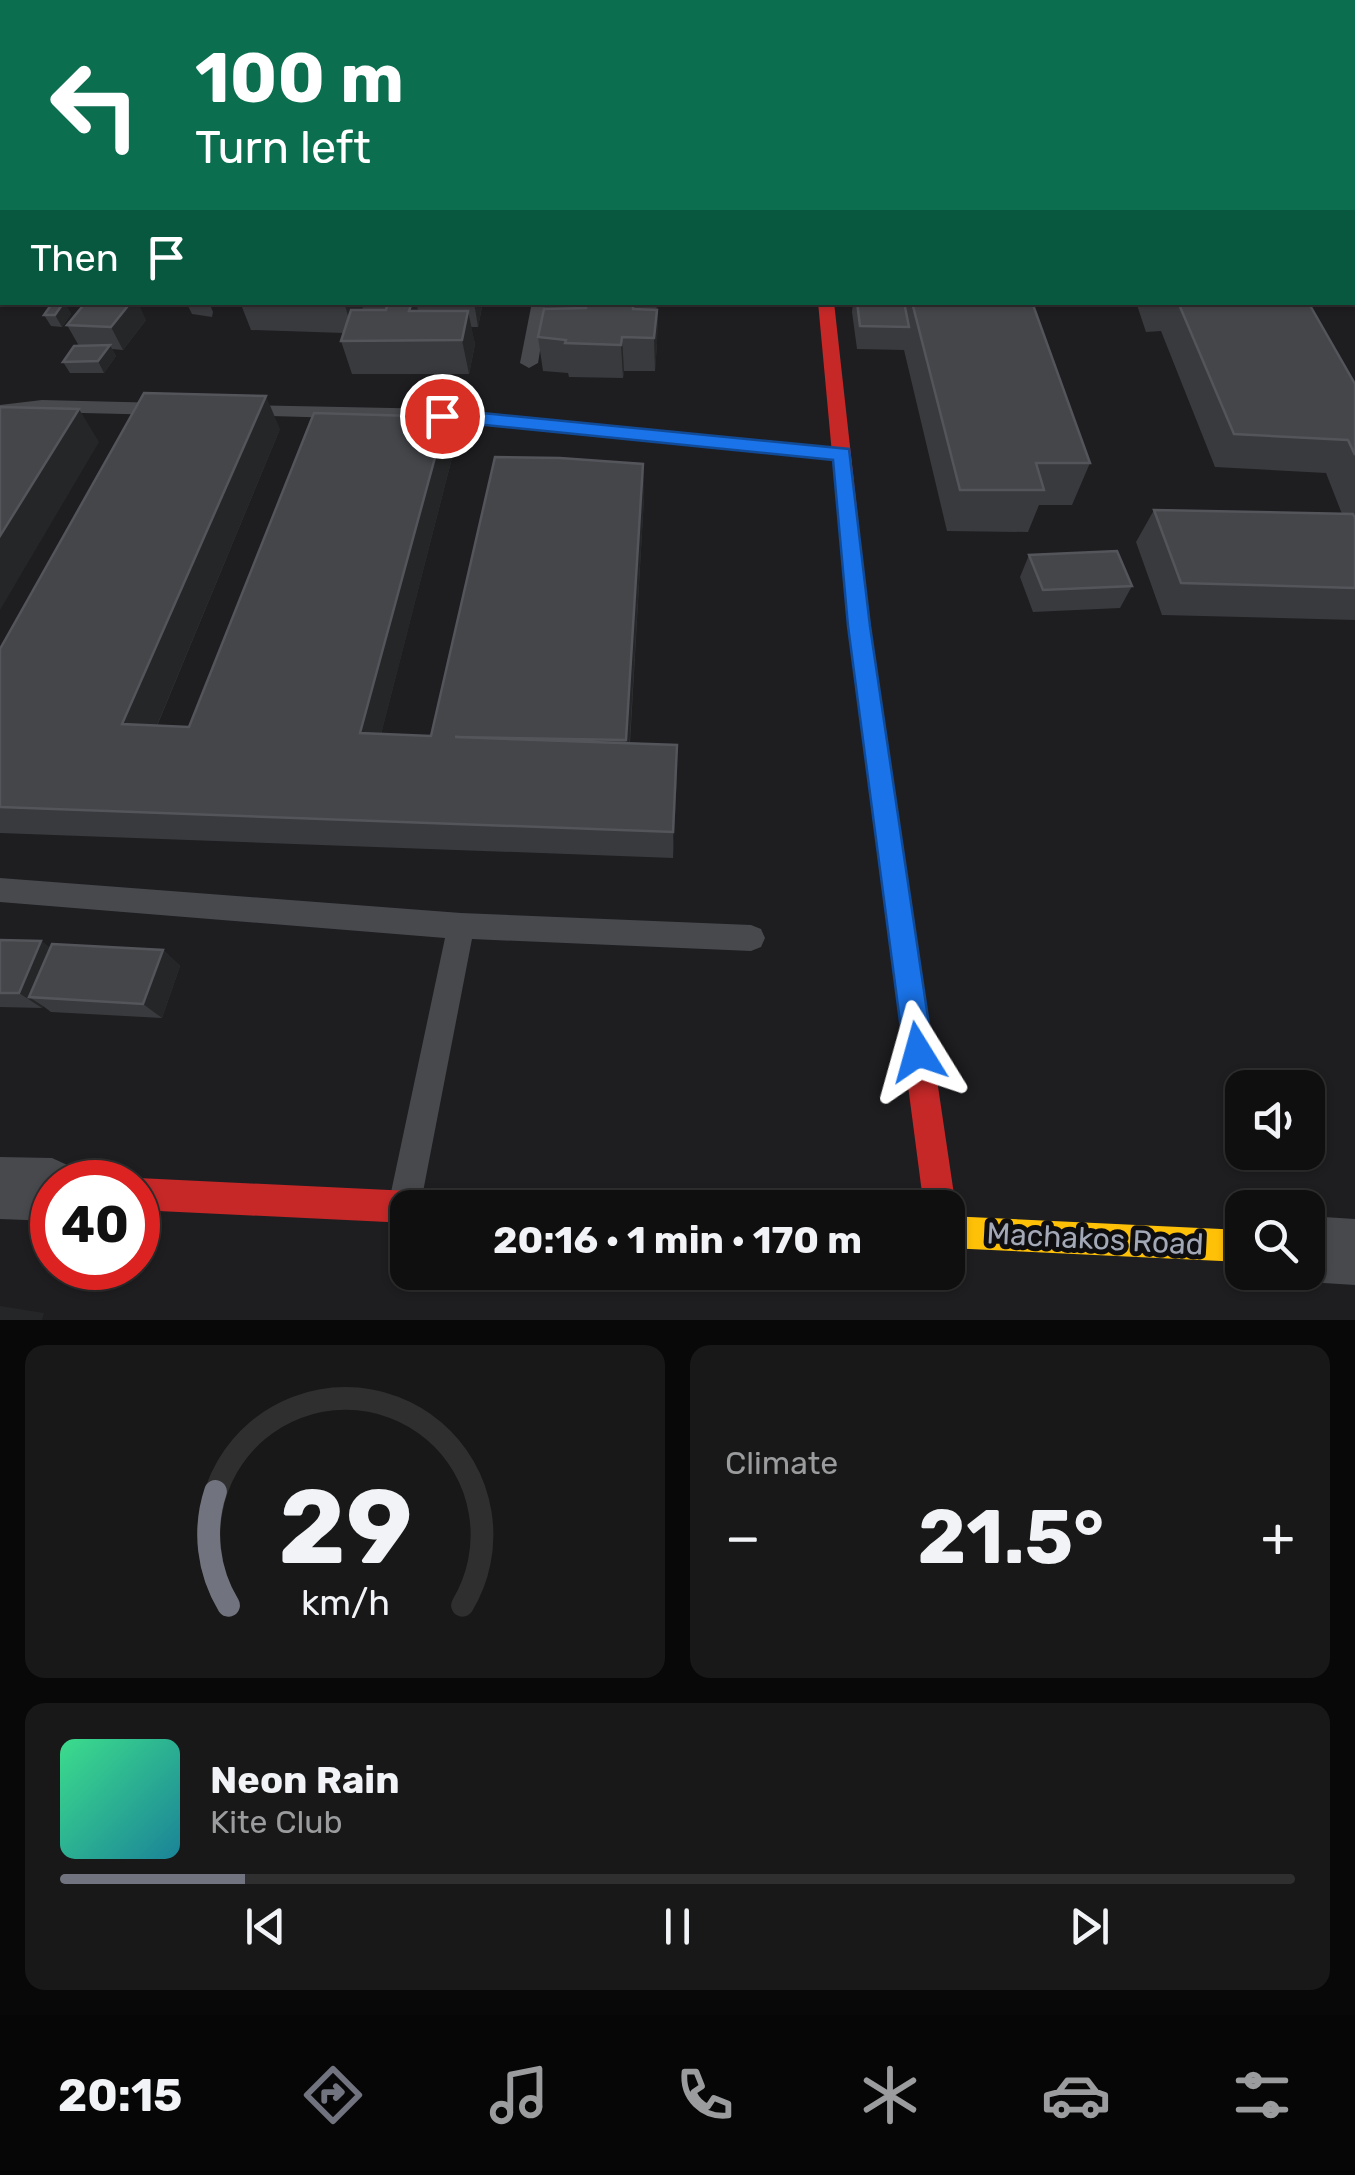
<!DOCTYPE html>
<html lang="en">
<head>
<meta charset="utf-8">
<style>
	body { margin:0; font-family:Rubik,sans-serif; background:#181818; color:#f1f3f6; height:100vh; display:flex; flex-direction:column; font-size:38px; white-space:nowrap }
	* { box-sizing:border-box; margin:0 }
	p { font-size:32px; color:#9b9c9e }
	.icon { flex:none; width:55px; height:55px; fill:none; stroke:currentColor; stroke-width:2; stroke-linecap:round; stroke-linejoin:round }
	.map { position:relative; height:1320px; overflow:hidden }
	.side { display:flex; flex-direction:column; gap:25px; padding:25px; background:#080808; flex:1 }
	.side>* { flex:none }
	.banner { position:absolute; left:0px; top:0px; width:1355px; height:305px; box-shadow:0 2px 8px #0004,0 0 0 2px #2f2f2f; background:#0b6e4f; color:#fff; overflow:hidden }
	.fabs { position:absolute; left:1225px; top:1070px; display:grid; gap:20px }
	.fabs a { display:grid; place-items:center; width:100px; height:100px; border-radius:20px; background:#0f0f0f; box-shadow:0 2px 8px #0004,0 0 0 2px #2f2f2f; font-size:50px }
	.speed { position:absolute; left:30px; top:1160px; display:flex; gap:20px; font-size:50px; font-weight:700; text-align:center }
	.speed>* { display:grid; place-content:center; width:130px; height:130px; border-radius:50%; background:#0f0f0f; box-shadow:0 2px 8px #0004,0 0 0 2px #2f2f2f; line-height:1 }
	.speed .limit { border:15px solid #d22; background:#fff; color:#111 }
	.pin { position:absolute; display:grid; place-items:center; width:85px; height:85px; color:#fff; margin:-42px; border:5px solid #fff; border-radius:50%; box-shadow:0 2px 10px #0007 }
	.me { position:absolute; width:110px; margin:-55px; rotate:352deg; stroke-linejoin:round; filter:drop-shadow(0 0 8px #0008) }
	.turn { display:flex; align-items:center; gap:35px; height:210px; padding:0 30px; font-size:45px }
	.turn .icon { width:130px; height:130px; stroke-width:2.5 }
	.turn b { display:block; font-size:70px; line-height:85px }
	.then { display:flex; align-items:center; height:95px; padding:0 30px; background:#0003; gap:20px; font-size:38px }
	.big { font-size:75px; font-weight:700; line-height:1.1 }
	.side .tile { flex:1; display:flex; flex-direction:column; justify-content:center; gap:15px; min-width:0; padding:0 35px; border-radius:20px; background:#181818 }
	.side .dial { align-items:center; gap:0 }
	.dial svg { height:260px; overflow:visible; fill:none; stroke:#2f2f2f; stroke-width:7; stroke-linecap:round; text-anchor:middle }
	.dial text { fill:#f1f3f6; stroke:none }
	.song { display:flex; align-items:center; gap:30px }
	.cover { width:120px; height:120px; border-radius:15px; background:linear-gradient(135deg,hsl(150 70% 55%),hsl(190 70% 35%)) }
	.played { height:10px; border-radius:5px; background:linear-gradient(90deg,#71747e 15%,#2f2f2f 15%) }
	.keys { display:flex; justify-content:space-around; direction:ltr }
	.heat { display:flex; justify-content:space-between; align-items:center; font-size:55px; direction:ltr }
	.side .tiles { flex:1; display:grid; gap:25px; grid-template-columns:1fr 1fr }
	.tile:last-child { grid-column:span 2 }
	.trip { position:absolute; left:390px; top:1190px; width:575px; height:100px; border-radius:20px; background:#0f0f0f; box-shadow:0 2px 8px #0004,0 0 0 2px #2f2f2f; font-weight:700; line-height:100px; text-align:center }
	.menu { display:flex; height:160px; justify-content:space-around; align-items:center; background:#060606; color:#9b9c9e }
	.menu .icon { width:70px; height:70px }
	.menu .active { color:#71747e }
	.menu b { font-size:45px; color:#f1f3f6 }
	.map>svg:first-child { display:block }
</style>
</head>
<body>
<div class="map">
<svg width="1355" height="1320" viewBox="0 0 1355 1320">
	<rect width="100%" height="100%" fill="#141414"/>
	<!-- built -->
	<path fill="#1e1e21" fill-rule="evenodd" d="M0,0h1355v1320h-1355zM2,2h1350v300h-1350zM1242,1088h66v64h-66zM52,1182h86v86h-86zM408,1208h540v64h-540zM1242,1208h66v64h-66z"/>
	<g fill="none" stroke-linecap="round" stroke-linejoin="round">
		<!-- lane -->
		<g fill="#47494d" fill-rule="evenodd">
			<polygon points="738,0 759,0 761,2 740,2"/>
			<polygon points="991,0 1003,0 1004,2 993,2"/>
			<polygon points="2,248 2,260 0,261 0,249"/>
			<polygon points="532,302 548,302 538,363 529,368 520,363"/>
			<polygon points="42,400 165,403 174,409 165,415 42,412 0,417 0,405"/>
			<polygon points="242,405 442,409 842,448 851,454 842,460 442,421 236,415 236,407"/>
			<polygon points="0,878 461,913 751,925 761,929 765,938 761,947 751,951 472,939 422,1197 417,1208 408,1208 406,1213 395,1208 390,1197 445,938 0,902"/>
		</g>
		<!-- street -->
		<g fill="#47494d" fill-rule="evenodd">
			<polygon points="0,1157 52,1158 74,1168 80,1182 52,1182 52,1221 0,1219"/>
			<polygon points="1308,1216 1355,1219 1355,1285 1308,1282 1286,1272 1308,1272"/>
		</g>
		<!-- slow -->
		<g fill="#ffc107" fill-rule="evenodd">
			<rect x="0" y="44" width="2" height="8"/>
			<polygon points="948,1216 1242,1230 1242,1262 948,1248"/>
		</g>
		<!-- jam -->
		<g fill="#c62828" fill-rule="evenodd">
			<rect x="1352" y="89" width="3" height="8"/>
			<polygon points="818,302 834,302 870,627 956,1208 948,1221 948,1208 924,1208 848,627"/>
			<polygon points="138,1178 431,1192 442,1197 447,1208 408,1208 408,1223 138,1210 138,1182 128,1182"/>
		</g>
	</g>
	<!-- wall -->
	<g fill="#393a3d">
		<polygon points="304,0 387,0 382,2 311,2"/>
		<polygon points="464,0 547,0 546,2 464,2"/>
		<rect x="653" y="0" width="83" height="2"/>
		<rect x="793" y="0" width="15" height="2"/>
		<polygon points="964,0 994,0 993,2 965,2"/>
		<polygon points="1046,0 1322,0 1321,2 1047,2"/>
		<polygon points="1325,0 1355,0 1355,6 1352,11 1352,2 1327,2"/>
		<polygon points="0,95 1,98 2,97 2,173 0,173"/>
		<rect x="1352" y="109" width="3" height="88"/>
		<polygon points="19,302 75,302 74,304 65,304 71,314 62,327 51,326 44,315 52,304"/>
		<polygon points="186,302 209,302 213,312 212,317 192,314"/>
		<polygon points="240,302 483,302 478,327 471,327 475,344 469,374 352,374 341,341 344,333 251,330"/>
		<polygon points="544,302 658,302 657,343 655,371 624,371 623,378 569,377 568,373 543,371 538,337 545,309"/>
		<polygon points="853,302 1032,302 1090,463 1072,505 1039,505 1028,532 947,531 904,350 857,349 852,312"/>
		<polygon points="1136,302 1308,302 1355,384 1355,620 1162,615 1136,542 1154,510 1342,514 1326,473 1215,467 1161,331 1146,332"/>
		<polygon points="146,320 123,350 112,349 116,356 104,373 70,373 63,362 79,346 67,325"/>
		<polygon points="446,417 454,450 381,734 431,736 643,464 644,497 630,743 677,773 673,858 0,833 0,649 280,429 157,726 189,727"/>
		<polygon points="1029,555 1132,586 1120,608 1033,612 1020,577"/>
		<polygon points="0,940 41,941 50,948 163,950 180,966 162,1018 51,1012 43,1006 42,1008 0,1007"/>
	</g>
	<!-- shaded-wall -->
	<g fill="#252627">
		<polygon points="180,0 201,0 185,2 181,2"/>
		<polygon points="356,0 387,0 382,2 357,2"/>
		<polygon points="528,0 547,0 546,2 528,2"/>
		<rect x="709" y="0" width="27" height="2"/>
		<polygon points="64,302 71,314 62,327 55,315"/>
		<polygon points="131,302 138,302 146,320 123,350 111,327"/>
		<polygon points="344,302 365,302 353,333"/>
		<polygon points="412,302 416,302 422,327 409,311"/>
		<polygon points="474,302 483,302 478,327"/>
		<polygon points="657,302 658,302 657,343 655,371 654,338"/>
		<polygon points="468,311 475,344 469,374 462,340"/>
		<polygon points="622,337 624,371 623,378 621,345"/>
		<polygon points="110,345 116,356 104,373 98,361"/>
		<polygon points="266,396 280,429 145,754 122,724"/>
		<polygon points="79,409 99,442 0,610 0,536"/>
		<polygon points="446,417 454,450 374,762 360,733"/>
		<polygon points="643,464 644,497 628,769 626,740"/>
		<polygon points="677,745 677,773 673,858 673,832"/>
		<polygon points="41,941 62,957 29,997 43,1006 42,1008 19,993"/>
		<polygon points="163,950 180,966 162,1018 143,1004"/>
		<polygon points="0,1306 44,1313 42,1320 0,1320"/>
	</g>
	<!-- building -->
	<g fill="#44464a" stroke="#53555b" stroke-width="2.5">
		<polygon points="824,0 861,0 862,2 824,2"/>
		<polygon points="886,0 959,0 959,2 905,2"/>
		<polygon points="2,97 2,142 0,142 0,99"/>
		<polygon points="1352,109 1355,109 1355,136 1352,137"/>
		<rect x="1352" y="161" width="3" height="13"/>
		<polygon points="53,302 64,302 55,315 44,315"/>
		<polygon points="86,302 131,302 111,327 67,325"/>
		<polygon points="388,302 412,302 409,311 468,311 462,340 341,341 351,310 386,310"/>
		<polygon points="588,302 633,302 633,309 657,310 654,338 622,337 621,345 565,343 566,340 538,337 544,309 586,308"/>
		<polygon points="857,302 904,302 909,327 860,326"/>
		<polygon points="912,302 1032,302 1090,463 1036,463 1044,490 960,490"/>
		<polygon points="1178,302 1308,302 1355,384 1355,455 1348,440 1234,434"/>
		<polygon points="110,345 98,361 63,362 74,346"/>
		<polygon points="144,393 266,396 122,724 189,727 314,413 446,417 360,733 431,736 495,457 560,458 643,464 626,740 455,737 677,745 673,832 0,807 0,649"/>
		<polygon points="0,407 79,409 0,536"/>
		<polygon points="1154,510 1353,514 1355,518 1355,588 1181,583"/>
		<polygon points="1117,551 1132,586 1043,590 1029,555"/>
		<polygon points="0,940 41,941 19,993 0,993"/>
		<polygon points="52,944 163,950 143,1004 29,997"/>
	</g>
	<!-- route -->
	<polygon fill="#1a73e8" stroke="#114b97" stroke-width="2.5" points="442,409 849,449 870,626 933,1052 929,1063 918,1067 908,1063 904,1052 848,626 833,460 435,420 432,416"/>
	<g text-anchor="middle" stroke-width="10" stroke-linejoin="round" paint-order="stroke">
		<!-- near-street labels -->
		<g font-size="30" fill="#a3a8b7" stroke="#0e0e10">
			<text transform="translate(1095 1239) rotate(3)" y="10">Machakos Road</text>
		</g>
	</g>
</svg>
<div class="fabs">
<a><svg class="icon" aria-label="sound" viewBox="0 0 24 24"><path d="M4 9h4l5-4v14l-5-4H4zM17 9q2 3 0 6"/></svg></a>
<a><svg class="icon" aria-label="search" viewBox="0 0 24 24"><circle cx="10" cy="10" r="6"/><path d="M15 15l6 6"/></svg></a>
</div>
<div class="speed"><div class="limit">40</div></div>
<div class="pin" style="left:442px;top:416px;background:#d93025"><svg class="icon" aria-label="arrive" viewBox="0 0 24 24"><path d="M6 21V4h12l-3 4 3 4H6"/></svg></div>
<svg class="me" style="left:918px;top:1052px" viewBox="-20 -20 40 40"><path d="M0-17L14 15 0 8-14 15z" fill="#1a73e8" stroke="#fff" stroke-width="4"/></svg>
<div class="trip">20:16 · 1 min · 170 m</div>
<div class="banner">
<div class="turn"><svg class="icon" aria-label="left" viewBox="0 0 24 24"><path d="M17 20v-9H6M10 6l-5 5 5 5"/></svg><div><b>100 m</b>Turn left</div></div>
<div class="then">Then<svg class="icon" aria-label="arrive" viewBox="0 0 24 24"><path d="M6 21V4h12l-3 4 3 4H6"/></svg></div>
</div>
</div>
<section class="side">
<div class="tiles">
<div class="tile dial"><svg viewBox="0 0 100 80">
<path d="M14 69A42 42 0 1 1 86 69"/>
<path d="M14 69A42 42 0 0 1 10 34" stroke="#71747e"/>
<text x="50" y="56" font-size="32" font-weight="700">29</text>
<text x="50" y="72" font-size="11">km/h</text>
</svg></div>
<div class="tile"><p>Climate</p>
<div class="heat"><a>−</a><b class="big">21.5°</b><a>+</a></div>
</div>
<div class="tile">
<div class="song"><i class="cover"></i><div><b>Neon Rain</b><p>Kite Club</p></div></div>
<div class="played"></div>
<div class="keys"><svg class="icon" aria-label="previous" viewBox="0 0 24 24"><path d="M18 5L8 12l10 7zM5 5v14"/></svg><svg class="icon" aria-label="pause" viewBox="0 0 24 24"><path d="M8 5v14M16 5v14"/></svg><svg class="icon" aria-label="next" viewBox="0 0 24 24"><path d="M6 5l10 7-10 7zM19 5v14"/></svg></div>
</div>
</div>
</section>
<nav class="menu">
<b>20:15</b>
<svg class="icon active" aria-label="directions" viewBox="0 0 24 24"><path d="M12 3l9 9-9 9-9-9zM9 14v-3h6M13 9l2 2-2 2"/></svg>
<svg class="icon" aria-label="music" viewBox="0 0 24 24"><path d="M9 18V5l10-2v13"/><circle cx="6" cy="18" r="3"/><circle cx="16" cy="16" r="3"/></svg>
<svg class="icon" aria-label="phone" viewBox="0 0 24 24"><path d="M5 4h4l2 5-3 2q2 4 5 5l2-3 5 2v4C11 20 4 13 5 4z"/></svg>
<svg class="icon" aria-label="climate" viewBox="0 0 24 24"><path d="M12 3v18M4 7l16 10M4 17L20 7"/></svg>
<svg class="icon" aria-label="car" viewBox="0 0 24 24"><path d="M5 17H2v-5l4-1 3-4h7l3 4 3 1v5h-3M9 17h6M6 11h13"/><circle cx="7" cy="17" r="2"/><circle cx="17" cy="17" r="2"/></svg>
<svg class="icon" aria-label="filters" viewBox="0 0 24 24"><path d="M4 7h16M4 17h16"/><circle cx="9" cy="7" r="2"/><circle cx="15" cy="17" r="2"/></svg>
</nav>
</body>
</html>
